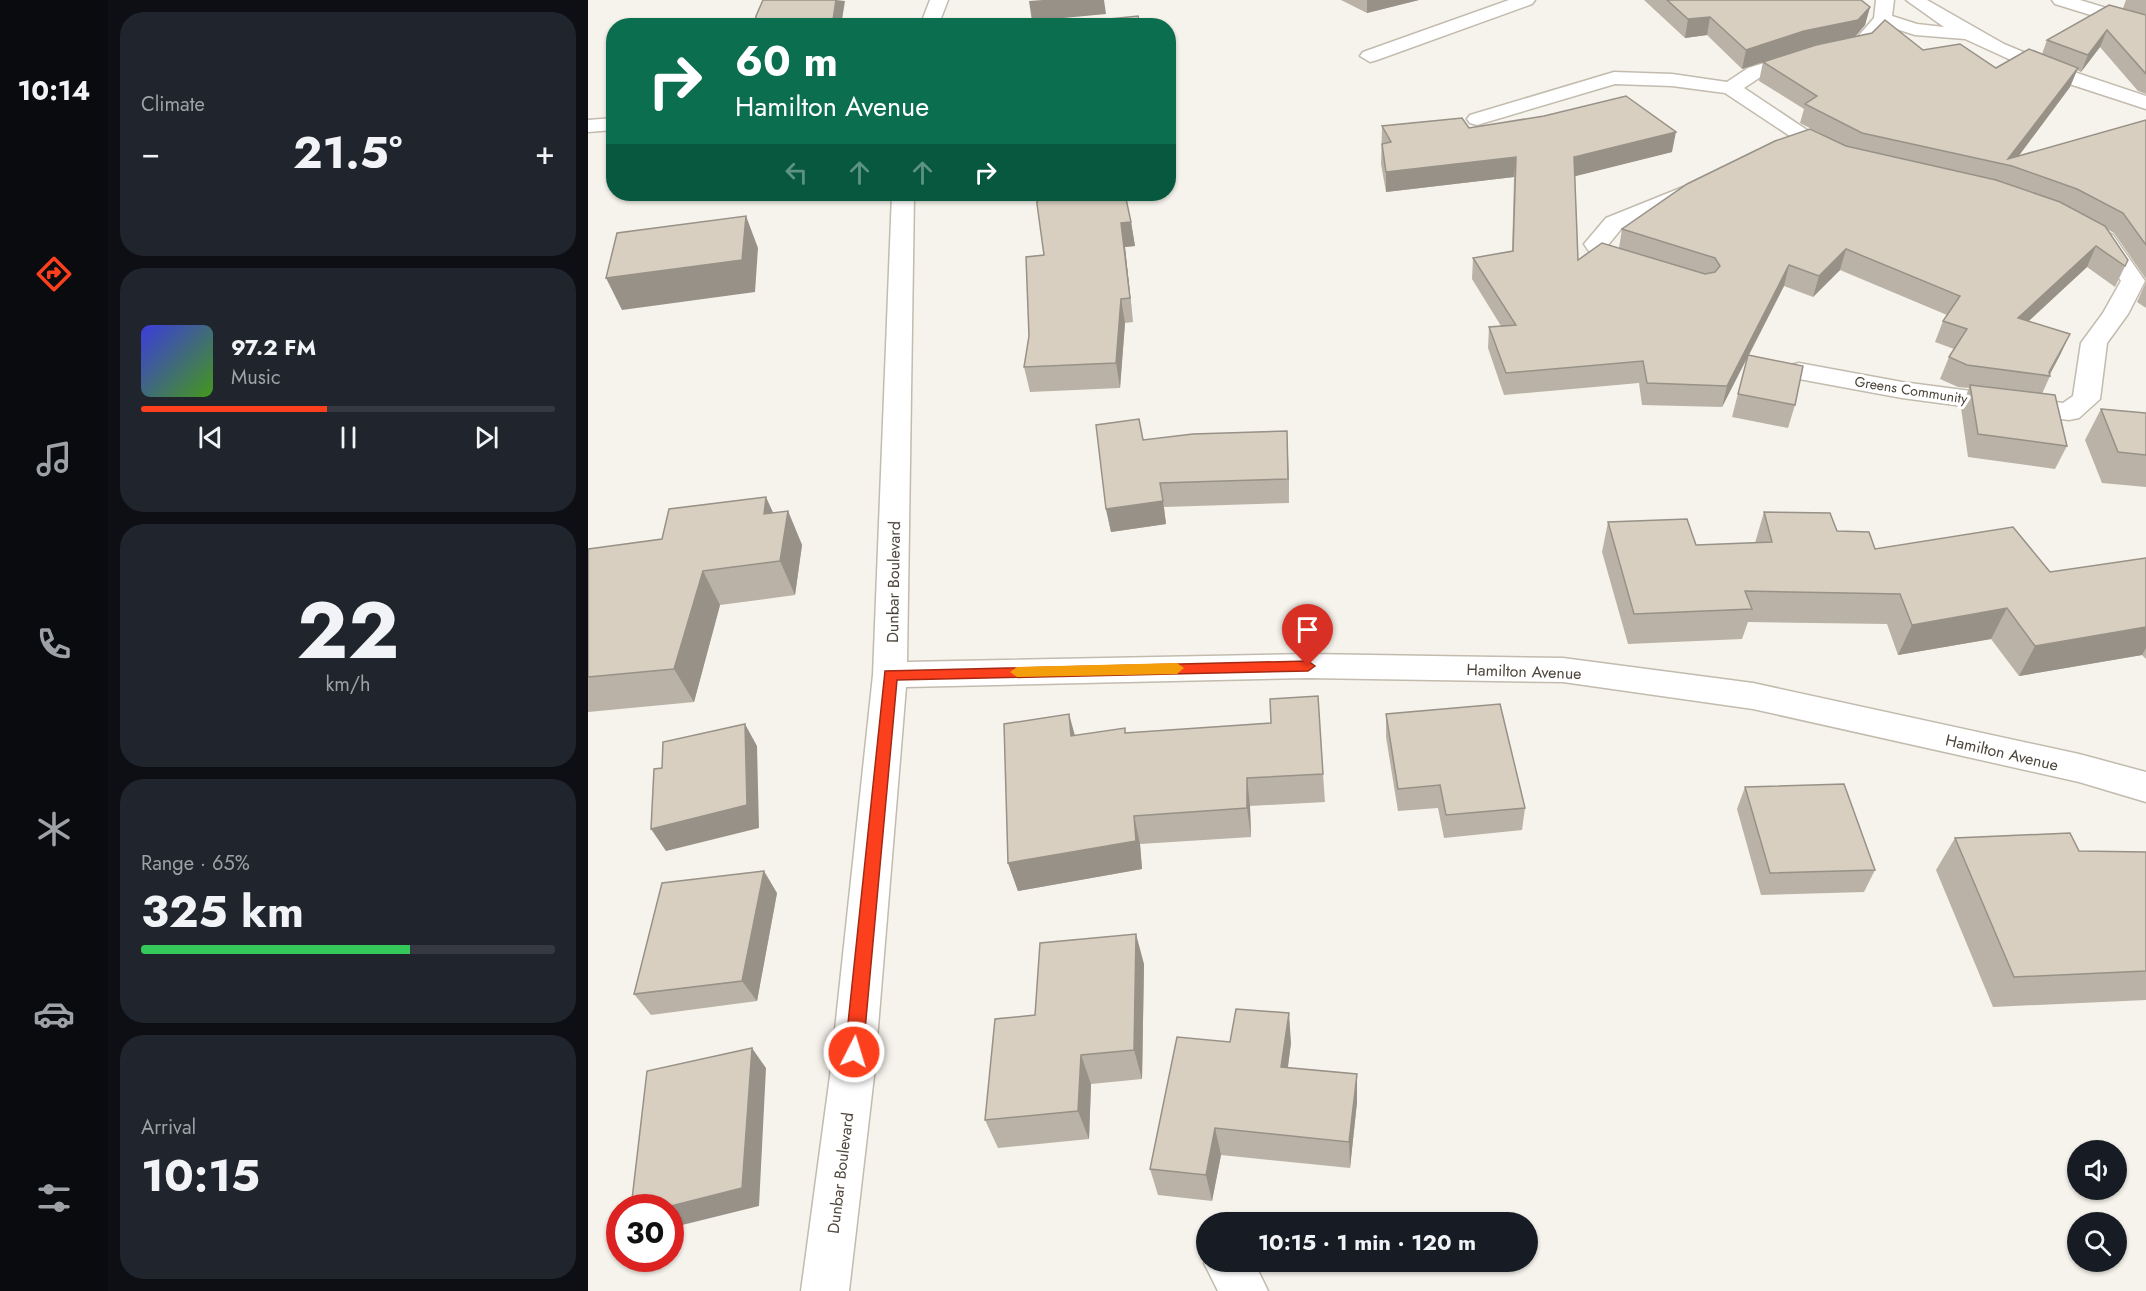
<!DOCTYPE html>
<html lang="en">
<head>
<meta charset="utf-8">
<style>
	body { margin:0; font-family:Jost,sans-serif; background:#20242c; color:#f1f3f6; height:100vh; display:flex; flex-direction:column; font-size:22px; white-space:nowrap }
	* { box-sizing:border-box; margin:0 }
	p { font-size:20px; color:#9ea1a6 }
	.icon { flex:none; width:33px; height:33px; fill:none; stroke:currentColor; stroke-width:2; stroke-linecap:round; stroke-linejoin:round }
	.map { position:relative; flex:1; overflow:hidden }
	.details { display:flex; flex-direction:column; gap:12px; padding:12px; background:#0d0f14; width:480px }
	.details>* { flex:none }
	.top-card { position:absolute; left:18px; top:18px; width:570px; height:183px; border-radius:24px; box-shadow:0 2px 4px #0004; background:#0b6e4f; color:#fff; overflow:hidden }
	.controls { position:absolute; left:1479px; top:1140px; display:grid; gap:12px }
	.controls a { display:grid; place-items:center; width:60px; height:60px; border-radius:50%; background:#171b24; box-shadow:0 2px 4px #0004; font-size:30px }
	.speed { position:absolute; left:18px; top:1194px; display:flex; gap:12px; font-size:30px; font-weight:700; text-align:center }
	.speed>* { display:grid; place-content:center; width:78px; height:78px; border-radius:50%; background:#171b24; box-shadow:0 2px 4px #0004; line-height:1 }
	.speed .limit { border:9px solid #d22; background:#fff; color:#111 }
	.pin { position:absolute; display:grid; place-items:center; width:51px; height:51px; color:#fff; margin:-62px -26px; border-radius:50% 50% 50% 0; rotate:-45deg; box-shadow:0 0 6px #0007 }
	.pin .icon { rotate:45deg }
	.me { position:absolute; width:66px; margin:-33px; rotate:5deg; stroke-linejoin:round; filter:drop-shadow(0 0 4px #0008) }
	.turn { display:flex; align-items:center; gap:21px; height:126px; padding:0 30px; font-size:27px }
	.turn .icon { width:78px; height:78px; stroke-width:2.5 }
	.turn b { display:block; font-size:42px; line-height:51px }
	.lanes { display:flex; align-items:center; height:57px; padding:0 30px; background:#0003; justify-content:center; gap:30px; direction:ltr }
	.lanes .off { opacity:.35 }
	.big { font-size:45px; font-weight:700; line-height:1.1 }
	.details .tile { flex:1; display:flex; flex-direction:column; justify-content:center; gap:9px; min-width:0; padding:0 21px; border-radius:24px; background:#20242c }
	.details .dial { align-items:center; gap:0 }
	.dial b { font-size:78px; line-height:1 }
	.song { display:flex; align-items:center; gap:18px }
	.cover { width:72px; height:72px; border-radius:9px; background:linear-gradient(135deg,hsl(240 70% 55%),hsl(100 70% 35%)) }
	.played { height:6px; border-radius:3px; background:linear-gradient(90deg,#fc3f1d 45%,#363941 45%) }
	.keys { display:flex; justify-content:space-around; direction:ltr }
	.heat { display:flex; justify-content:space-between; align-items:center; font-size:33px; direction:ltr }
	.charge { height:9px; border-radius:4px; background:linear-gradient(90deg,#34c759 65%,#363941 0) }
	.trip { position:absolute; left:608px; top:1212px; width:342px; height:60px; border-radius:30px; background:#171b24; box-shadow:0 2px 4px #0004; font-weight:700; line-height:60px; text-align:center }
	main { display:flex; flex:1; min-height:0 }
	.tabs { display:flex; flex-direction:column; width:108px; justify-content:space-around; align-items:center; background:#090b0e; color:#9ea1a6 }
	.tabs .icon { width:42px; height:42px }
	.tabs .selected { color:#fc3f1d }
	.tabs b { font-size:27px; color:#f1f3f6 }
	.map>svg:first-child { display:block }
</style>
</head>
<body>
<main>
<nav class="tabs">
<b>10:14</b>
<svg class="icon selected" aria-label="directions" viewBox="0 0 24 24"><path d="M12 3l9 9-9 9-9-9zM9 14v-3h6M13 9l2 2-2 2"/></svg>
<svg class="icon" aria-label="music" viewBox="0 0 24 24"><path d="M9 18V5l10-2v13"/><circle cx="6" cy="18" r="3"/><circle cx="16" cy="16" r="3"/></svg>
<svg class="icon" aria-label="phone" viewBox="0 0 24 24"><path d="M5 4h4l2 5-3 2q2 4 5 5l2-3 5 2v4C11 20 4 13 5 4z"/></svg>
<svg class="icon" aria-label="climate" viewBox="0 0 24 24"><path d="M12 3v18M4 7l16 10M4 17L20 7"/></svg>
<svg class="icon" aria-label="car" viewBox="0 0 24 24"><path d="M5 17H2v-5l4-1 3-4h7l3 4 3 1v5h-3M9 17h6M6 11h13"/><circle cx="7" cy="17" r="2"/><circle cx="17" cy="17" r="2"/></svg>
<svg class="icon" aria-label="filters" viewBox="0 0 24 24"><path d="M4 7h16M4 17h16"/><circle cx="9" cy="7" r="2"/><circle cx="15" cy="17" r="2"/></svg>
</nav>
<section class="details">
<div class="tile"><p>Climate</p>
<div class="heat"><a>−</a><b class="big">21.5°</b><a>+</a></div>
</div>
<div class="tile">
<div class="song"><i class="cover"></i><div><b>97.2 FM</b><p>Music</p></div></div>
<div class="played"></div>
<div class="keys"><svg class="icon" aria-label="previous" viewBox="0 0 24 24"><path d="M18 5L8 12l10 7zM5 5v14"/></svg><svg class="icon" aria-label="pause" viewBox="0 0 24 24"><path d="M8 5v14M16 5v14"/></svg><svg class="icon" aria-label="next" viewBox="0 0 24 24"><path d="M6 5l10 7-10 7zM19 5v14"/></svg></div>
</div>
<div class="tile dial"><b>22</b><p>km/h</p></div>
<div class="tile"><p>Range · 65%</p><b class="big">325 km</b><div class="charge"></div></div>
<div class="tile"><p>Arrival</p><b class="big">10:15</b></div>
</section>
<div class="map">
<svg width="1558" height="1291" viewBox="0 0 1558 1291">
	<rect width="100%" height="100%" fill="#f6f3ec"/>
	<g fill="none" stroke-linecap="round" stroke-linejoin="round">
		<defs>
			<g id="minor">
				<polygon points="342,0 360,0 350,26 332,26"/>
				<polygon points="921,0 947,0 944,4 789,60 782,62 772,56 775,52"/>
				<polygon points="1288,0 1306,0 1304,16 1329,24 1356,27 1318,0 1339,0 1416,44 1474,68 1558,96 1558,109 1460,77 1377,39 1327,35 1299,26 1279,49 1223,61 1174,76 1156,88 1225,134 1258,149 1261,154 1258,159 1242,159 1211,142 1137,93 1084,86 1027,84 889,125 882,123 879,119 882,115 1026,72 1084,74 1139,82 1160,68 1212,52 1266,41 1286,18"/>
				<polygon points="1464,0 1492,0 1558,20 1558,32 1467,4"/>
				<polygon points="26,118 26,130 0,132 0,120"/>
				<polygon points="1110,181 1118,183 1121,188 1118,193 1034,228 1020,245 1024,250 1058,260 1061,265 1058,270 1049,272 1007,260 996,244 1018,218"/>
				<polygon points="304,194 326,194 319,662 720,654 975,658 1165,683 1491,754 1558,772 1558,802 1491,782 1165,709 975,682 720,678 318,687 286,1076 261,1291 213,1291 242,1076 285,675"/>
				<polygon points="1509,229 1525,235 1557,281 1540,314 1519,343 1512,399 1491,418 1481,420 1314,398 1211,379 1202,377 1198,371 1202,365 1211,363 1314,382 1475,403 1485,396 1493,343 1515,313 1533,281 1509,245 1497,236 1501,231"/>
				<polygon points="618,1259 618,1262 666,1262 680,1291 630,1291 616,1263"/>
			</g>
		</defs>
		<!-- minor casing -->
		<use href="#minor" stroke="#c2bbae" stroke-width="3"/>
		<!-- minor -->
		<use href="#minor" fill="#fff" fill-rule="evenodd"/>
	</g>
	<!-- wall -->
	<g fill="#bab2a6">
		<polygon points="753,0 831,0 779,13"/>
		<polygon points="1056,0 1273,0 1282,7 1277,25 1267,37 1335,50 1408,68 1454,54 1459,40 1535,8 1538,0 1558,0 1558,94 1550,91 1512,47 1493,72 1489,70 1482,87 1430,157 1558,120 1558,279 1526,233 1519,229 1540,260 1527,287 1499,267 1441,321 1482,334 1472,355 1462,374 1462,376 1454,394 1479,446 1467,469 1380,457 1373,408 1381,388 1370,387 1352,379 1361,357 1366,349 1347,342 1355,321 1359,315 1252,270 1225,297 1196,286 1161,355 1207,405 1200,428 1144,417 1159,358 1134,407 1054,405 1051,383 916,395 900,348 901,327 913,326 884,279 885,258 924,251 926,177 798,192 793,164 794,126 881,128 1084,152 987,176 990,260 1031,248 1034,229 1251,143 1212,123 1216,109 1171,81 1175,62 1216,49 1154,69 1119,35 1097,38"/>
		<polygon points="449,194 569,194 569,199 538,201 543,222 547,246 537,247 545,322 537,323 532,388 442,392 436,367 456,255"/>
		<polygon points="1558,282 1558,308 1549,302"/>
		<polygon points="1513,409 1558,413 1558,487 1514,483 1497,440"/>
		<polygon points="555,440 700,454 701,503 576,507 578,524 523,532 518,509"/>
		<polygon points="200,511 214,545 207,595 132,605 106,702 0,712 0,549 74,539 185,513"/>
		<polygon points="1176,512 1249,531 1287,549 1462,572 1558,558 1558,659 1554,655 1431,676 1403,639 1310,655 1299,624 1160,622 1154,639 1040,644 1014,552 1020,522 1108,545 1167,543"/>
		<polygon points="798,714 937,808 934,830 856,838 850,808 810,811 798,737"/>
		<polygon points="538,733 735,774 737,802 662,806 663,837 552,844 554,869 430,891 420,863 487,736"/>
		<polygon points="1157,787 1287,870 1276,892 1173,895 1149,809"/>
		<polygon points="1367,838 1491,851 1558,852 1558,1000 1405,1007 1348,870"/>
		<polygon points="189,893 169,1001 63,1015 46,994"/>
		<polygon points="556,964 554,1079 503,1084 501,1139 410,1148 397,1120 447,1015"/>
		<polygon points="642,1042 703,1043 700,1067 769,1102 762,1168 633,1155 624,1201 570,1195 562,1169"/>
	</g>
	<!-- shaded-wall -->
	<g fill="#979187">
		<polygon points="248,0 257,1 253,26 244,26"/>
		<polygon points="455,0 516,0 518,14 444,21 441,1"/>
		<polygon points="779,0 831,0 779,13"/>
		<polygon points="1282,7 1277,25 1265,39 1211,50 1154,69 1158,50"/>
		<polygon points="1122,17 1119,35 1097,38 1100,19"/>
		<polygon points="1519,30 1512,47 1493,72 1500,55"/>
		<polygon points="1490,68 1482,87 1423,166 1420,159"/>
		<polygon points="1088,132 1084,152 984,177 986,157"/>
		<polygon points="928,157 926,177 798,192 798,172"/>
		<polygon points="158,216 170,248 167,292 34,310 18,278"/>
		<polygon points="543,222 547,246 537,247 545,322 533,223"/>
		<polygon points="1508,246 1499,267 1421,339 1430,318"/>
		<polygon points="1258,249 1252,270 1225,297 1231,276"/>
		<polygon points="1201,265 1196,286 1134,407 1139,386"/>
		<polygon points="533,299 537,323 532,388 528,363"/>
		<polygon points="1482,334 1472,355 1461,376 1460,376"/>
		<polygon points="699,431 700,454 701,503 700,479"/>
		<polygon points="178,497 193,530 176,514"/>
		<polygon points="575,501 578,524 523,532 518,509"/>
		<polygon points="200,511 214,545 207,595 192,561"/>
		<polygon points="115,571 132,605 106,702 86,669"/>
		<polygon points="1419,608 1403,639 1310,655 1324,625"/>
		<polygon points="1558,627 1558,648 1554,655 1431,676 1447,646"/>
		<polygon points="481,714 489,743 483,736"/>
		<polygon points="157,724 169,746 171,828 78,851 63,829"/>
		<polygon points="659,778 662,806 663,837 659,808"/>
		<polygon points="546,816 552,844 554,869 430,891 420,863"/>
		<polygon points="176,871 189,893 169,1001 154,981"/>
		<polygon points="548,934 556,964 554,1079 546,1050"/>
		<polygon points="701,1013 703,1043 696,1095 693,1067"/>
		<polygon points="164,1048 178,1068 171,1206 82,1228 82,1208 75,1208"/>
		<polygon points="493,1055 503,1084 501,1139 490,1111"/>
		<polygon points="769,1074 769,1102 762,1168 761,1142"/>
		<polygon points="627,1128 633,1155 624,1201 618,1175"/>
	</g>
	<!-- building -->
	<g fill="#d8cfc1" stroke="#979187" stroke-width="1.5">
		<polygon points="175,0 248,0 244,26 166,26 168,16"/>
		<polygon points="1079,0 1273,0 1282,7 1270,20 1216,31 1158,50 1122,17 1100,19"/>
		<polygon points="1521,5 1558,15 1558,74 1519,30 1500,55 1459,40"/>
		<polygon points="550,16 552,26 502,26 502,21"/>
		<polygon points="1297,20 1335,50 1372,44 1408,68 1441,49 1490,68 1420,159 1558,120 1558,245 1535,213 1489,189 1424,166 1274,133 1217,104 1229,96 1175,62 1228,45 1284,33"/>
		<polygon points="1038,96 1088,132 986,157 990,260 1014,243 1117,274 1127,272 1132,266 1127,258 1034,229 1099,184 1187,141 1222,129 1258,146 1408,180 1472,202 1517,226 1540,260 1537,266 1508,246 1430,318 1482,334 1461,372 1462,376 1379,365 1361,357 1379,329 1355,321 1372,296 1258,249 1231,276 1201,265 1139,386 1059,383 1055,361 918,373 901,327 928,325 885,258 925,251 928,157 798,172 794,144 803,142 794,126 874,118 881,128 956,116"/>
		<polygon points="449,194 537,194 543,222 533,223 542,298 533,299 528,363 436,367 441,336 438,257 456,255 449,204"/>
		<polygon points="158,216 154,260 18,278 29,233"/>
		<polygon points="1160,355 1215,366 1207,405 1150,394"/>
		<polygon points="1382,385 1467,395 1479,446 1390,434"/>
		<polygon points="1513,409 1558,413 1558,455 1530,452"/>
		<polygon points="551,419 555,440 605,434 699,431 700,479 572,483 575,501 518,509 508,425"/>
		<polygon points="178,497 176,514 200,511 192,561 115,571 86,669 0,677 0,549 74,539 81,509"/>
		<polygon points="1176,512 1242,513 1249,531 1281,532 1287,549 1425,527 1462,572 1558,558 1558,627 1447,646 1419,608 1324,625 1312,594 1157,591 1164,609 1046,614 1020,522 1099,519 1108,545 1184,542"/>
		<polygon points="730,696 735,774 659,778 659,808 546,816 548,841 420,863 416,724 481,714 483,736 537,728 537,733 683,723 682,699"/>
		<polygon points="912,704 937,808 858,815 852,785 810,789 798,714"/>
		<polygon points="157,724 159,805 63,829 66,769 74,768 75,742"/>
		<polygon points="1256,784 1287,870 1182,873 1157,787"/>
		<polygon points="1482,833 1491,851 1558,852 1558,971 1426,977 1367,838"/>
		<polygon points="176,871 154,981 46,994 74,883"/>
		<polygon points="548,934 546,1050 493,1055 490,1111 397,1120 407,1019 447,1015 452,943"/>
		<polygon points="648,1009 701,1013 693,1067 769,1074 761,1142 627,1128 618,1175 562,1169 589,1037 642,1042"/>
		<polygon points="164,1048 154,1188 75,1208 43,1208 59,1071"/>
	</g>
	<!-- route -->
	<polygon fill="#fc3f1d" stroke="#a42913" stroke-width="1.5" points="720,661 727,666 720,671 309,680 275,1052 272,1058 266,1061 260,1058 257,1052 297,671"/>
	<!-- slow -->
	<polygon fill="#f59e0b" points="589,663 596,668 589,674 429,677 422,672 429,667"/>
	<g text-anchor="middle" stroke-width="6" stroke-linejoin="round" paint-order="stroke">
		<!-- far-street labels -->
		<g font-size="14" fill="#4b4439" stroke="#fff">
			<text transform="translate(1323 390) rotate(9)" y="5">Greens Community</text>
		</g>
		<!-- street labels -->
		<g font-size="16" fill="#4b4439" stroke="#fff">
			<text transform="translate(305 582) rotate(-89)" y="6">Dunbar Boulevard</text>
			<text transform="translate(936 671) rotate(2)" y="6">Hamilton Avenue</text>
			<text transform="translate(1414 752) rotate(13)" y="6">Hamilton Avenue</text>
			<text transform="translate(252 1173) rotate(-83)" y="6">Dunbar Boulevard</text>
		</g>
	</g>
</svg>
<div class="controls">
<a><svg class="icon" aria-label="sound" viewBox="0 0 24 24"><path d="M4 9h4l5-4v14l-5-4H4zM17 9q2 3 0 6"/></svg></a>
<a><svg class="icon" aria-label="search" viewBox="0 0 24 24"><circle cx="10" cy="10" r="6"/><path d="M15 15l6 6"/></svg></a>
</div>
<div class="speed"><div class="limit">30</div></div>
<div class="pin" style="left:720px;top:666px;background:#d93025"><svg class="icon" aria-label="arrive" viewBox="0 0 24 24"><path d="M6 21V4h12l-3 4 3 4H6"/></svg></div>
<svg class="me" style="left:266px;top:1052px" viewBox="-20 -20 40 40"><circle r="17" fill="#fc3f1d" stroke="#fff" stroke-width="3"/><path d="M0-11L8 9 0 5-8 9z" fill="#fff"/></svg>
<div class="trip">10:15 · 1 min · 120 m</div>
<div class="top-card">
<div class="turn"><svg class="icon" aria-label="right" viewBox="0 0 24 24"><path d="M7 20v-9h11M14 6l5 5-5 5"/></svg><div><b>60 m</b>Hamilton Avenue</div></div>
<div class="lanes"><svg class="icon off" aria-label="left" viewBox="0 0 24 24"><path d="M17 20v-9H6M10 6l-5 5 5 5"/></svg><svg class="icon off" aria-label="ahead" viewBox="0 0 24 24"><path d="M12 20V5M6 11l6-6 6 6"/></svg><svg class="icon off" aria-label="ahead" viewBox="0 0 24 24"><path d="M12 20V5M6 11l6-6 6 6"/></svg><svg class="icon" aria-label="right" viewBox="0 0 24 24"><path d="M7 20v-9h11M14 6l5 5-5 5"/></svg></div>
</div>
</div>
</main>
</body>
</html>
